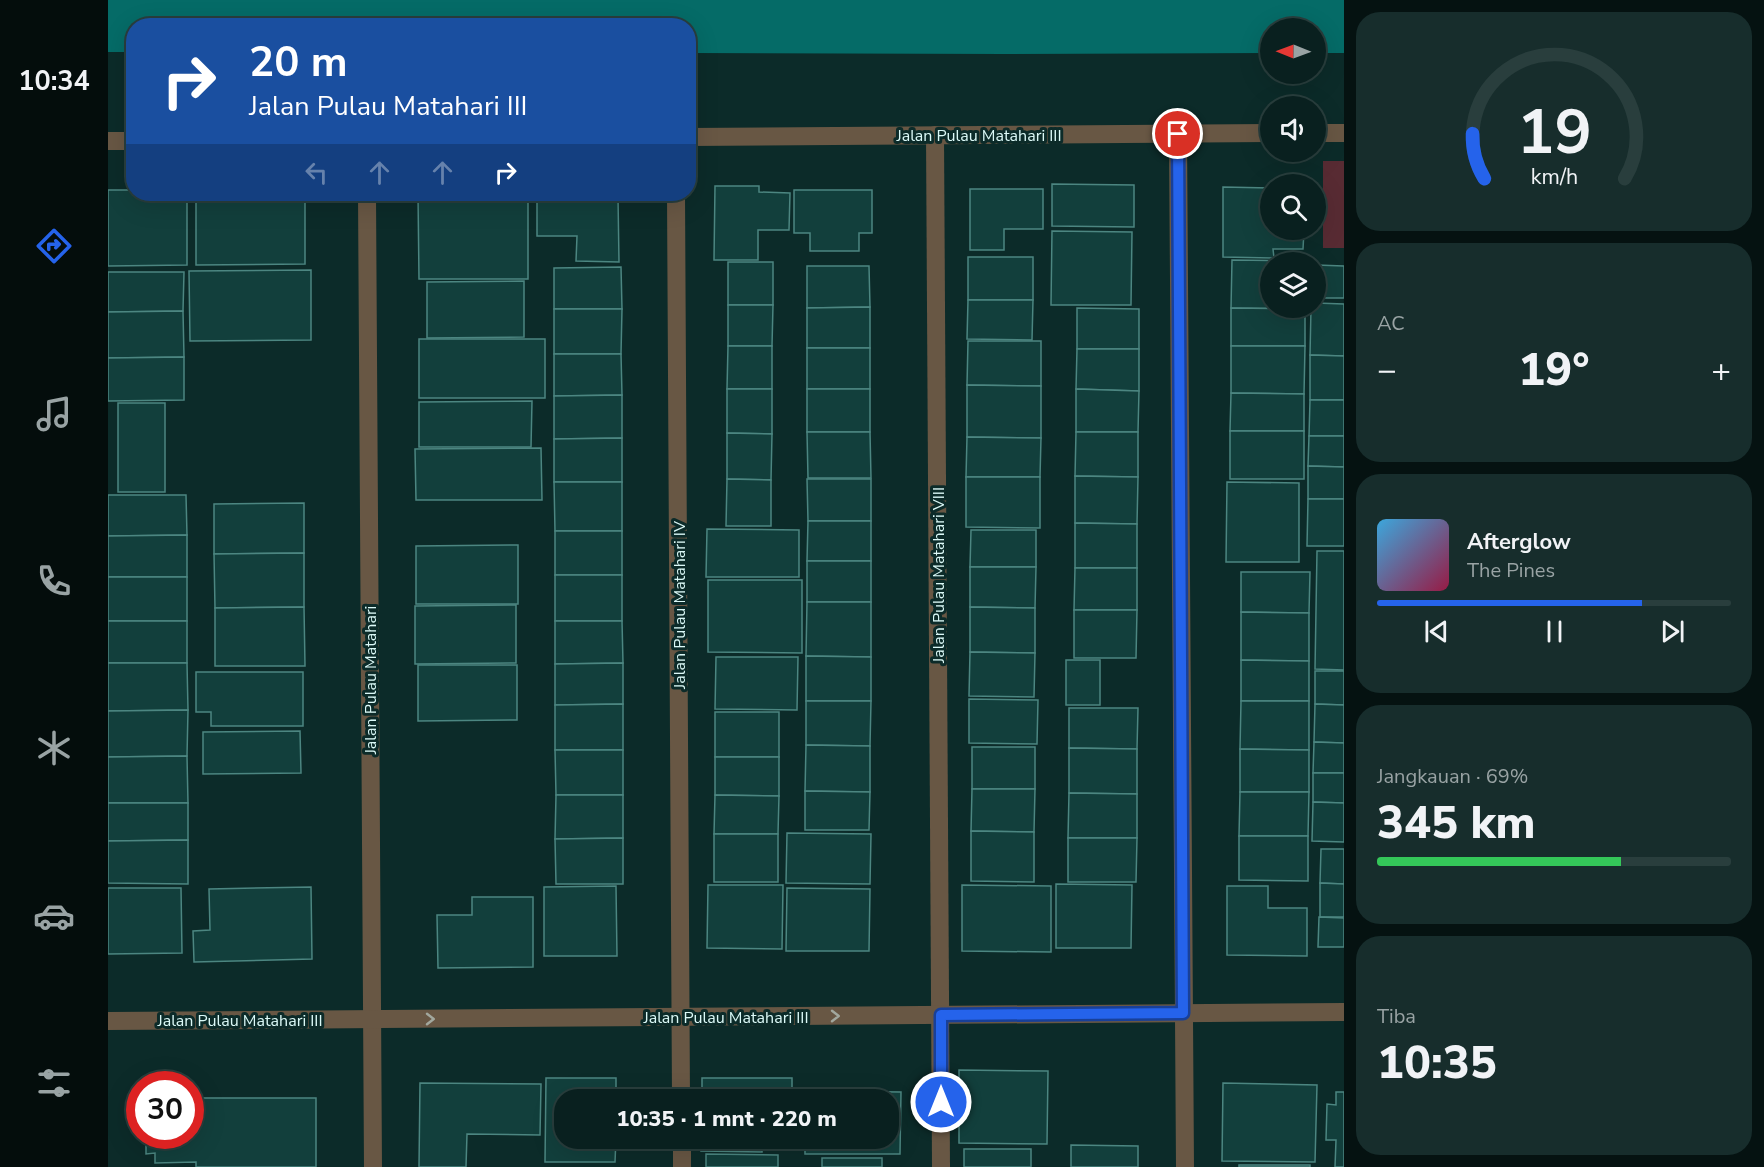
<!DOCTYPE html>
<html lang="id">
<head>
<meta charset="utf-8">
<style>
	body { margin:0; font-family:"Nunito Sans",sans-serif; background:#172d2c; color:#f1f3f6; height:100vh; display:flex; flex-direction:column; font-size:22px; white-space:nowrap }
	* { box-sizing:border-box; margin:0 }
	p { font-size:20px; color:#99a3a4 }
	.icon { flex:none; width:33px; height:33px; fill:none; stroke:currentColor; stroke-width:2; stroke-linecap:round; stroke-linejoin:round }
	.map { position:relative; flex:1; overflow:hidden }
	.side { display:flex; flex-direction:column; gap:12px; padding:12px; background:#051211; width:420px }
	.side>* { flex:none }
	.guide { position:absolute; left:18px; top:18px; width:570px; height:183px; border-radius:24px; box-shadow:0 6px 24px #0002,0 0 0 2px #293e3d; background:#1a4fa0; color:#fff; overflow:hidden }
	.needle { width:39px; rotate:271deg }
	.buttons { position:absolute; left:1152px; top:18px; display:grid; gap:12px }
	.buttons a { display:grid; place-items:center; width:66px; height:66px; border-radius:50%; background:#09201f; box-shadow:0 6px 24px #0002,0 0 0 2px #293e3d; font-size:30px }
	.speed { position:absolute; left:18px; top:1071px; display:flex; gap:12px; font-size:30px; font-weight:700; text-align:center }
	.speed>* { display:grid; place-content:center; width:78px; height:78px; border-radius:50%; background:#09201f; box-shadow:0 6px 24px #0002,0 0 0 2px #293e3d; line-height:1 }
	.speed .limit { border:9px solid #d22; background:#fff; color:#111 }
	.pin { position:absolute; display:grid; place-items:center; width:51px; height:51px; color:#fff; margin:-26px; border:3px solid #fff; border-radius:50%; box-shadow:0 2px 6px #0007 }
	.me { position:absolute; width:66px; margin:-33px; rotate:0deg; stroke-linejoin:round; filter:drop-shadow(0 0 4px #0008) }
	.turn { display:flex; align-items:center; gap:21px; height:126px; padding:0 24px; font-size:27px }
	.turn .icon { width:78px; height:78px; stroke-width:2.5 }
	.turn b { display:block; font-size:42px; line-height:51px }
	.lanes { display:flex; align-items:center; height:57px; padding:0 24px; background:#0003; justify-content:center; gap:30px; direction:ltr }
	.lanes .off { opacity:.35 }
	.big { font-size:45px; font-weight:800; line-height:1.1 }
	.side .widget { flex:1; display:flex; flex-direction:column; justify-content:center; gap:9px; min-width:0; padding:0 21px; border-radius:24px; background:#172d2c }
	.side .dial { align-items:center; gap:0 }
	.dial svg { height:156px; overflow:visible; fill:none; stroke:#293e3d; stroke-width:7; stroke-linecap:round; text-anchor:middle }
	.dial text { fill:#f1f3f6; stroke:none }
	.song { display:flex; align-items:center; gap:18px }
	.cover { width:72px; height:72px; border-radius:9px; background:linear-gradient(135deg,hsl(200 70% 55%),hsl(340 70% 35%)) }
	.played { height:6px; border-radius:3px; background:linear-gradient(90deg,#2563eb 75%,#293e3d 75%) }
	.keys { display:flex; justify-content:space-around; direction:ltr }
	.heat { display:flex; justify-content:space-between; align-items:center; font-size:33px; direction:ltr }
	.charge { height:9px; border-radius:4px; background:linear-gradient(90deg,#34c759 69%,#293e3d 0) }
	.trip { position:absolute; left:446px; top:1089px; width:345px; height:60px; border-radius:24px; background:#09201f; box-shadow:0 6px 24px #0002,0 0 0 2px #293e3d; font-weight:800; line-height:60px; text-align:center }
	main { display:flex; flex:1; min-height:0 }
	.tab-bar { display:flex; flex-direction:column; width:108px; justify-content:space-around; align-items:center; background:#040d0c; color:#99a3a4 }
	.tab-bar .icon { width:42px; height:42px }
	.tab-bar .on { color:#2563eb }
	.tab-bar b { font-size:27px; color:#f1f3f6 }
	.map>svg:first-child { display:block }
</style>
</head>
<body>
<main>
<nav class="tab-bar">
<b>10:34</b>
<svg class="icon on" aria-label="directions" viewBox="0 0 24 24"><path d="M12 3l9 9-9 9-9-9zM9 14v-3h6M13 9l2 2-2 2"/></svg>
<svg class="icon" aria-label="music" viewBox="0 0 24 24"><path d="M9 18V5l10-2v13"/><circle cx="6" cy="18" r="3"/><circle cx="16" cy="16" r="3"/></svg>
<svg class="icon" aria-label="phone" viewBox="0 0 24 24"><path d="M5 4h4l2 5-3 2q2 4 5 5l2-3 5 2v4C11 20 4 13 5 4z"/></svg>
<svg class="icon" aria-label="climate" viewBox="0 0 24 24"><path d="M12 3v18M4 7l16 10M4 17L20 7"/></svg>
<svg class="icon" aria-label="car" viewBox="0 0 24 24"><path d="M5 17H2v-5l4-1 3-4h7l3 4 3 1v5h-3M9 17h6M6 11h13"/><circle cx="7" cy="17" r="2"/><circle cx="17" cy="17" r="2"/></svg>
<svg class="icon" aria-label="filters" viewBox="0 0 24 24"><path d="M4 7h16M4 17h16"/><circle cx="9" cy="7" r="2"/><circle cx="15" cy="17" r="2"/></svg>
</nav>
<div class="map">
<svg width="1236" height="1167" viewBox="0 0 1236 1167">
	<rect width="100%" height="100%" fill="#0c2b29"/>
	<!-- green -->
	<rect fill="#582b33" x="1215" y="161" width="21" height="87"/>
	<!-- water -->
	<polygon fill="#056b67" points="0,0 1236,0 1236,53 1208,53 1208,28 1162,28 1162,53 897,54 581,53 580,26 26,26 25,52 0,52"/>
	<!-- building -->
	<g fill="#123f3c" stroke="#4c8681" stroke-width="1.5">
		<polygon points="944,184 1026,185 1026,227 944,226"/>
		<polygon points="607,186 651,186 651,192 682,193 681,230 650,230 650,260 606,260"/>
		<polygon points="1115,187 1162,188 1162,230 1196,230 1195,249 1165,249 1166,258 1115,257"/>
		<polygon points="862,189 935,189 935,229 896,229 896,250 862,250"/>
		<polygon points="0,190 26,190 26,194 79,194 79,265 0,266"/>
		<polygon points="686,190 764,190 764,233 751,233 751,251 702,251 702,233 686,233"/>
		<polygon points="88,194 197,194 197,264 88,265"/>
		<polygon points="310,194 420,194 420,279 311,279"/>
		<polygon points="429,197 510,197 511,262 468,261 469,236 429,236"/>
		<polygon points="944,231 1024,232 1023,305 943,305"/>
		<rect x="860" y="257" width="65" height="43"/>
		<polygon points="1124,260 1197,261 1197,262 1162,262 1162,308 1197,309 1123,308"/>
		<rect x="620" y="262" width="45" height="43"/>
		<polygon points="1208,265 1236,266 1236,298 1208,298"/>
		<polygon points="699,266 761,266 762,307 699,308"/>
		<polygon points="513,267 514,309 446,309 446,268"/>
		<polygon points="203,270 203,340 82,341 81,271"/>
		<polygon points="0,272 76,272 75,311 0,312"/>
		<polygon points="416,281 416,337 319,338 319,282"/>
		<polygon points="860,300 925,300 924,340 859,339"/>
		<polygon points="1208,303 1236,304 1236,356 1202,355 1203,308 1208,308"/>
		<polygon points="620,305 665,305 664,346 620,346"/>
		<polygon points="762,307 762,348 699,348 699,308"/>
		<polygon points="969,308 1031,309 1031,349 969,349"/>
		<polygon points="1123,308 1197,309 1197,346 1123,346"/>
		<polygon points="446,309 514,309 513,354 446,354"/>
		<polygon points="75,311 76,357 0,358 0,312"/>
		<rect x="311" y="339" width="126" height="59"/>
		<polygon points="860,341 933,341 933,386 859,385"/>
		<polygon points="620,346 664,346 664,389 619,389"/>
		<polygon points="1123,346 1197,346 1196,394 1123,393"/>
		<rect x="699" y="348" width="63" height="41"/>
		<polygon points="969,349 1031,349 1031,391 968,389"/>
		<polygon points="446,354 513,354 514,395 446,396"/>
		<polygon points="1202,355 1236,356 1236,400 1202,400"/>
		<polygon points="76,357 76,400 0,401 0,358"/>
		<polygon points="859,385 933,386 933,438 859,437"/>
		<polygon points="619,389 664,389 664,434 619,433"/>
		<rect x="699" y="389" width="63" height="43"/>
		<polygon points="968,389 1031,391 1030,432 968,432"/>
		<polygon points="1123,393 1196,394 1196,431 1122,431"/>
		<polygon points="514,395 514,438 446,439 446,396"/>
		<polygon points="1202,400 1236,400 1236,436 1201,436"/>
		<polygon points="424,401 423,447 311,447 311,402"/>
		<rect x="10" y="403" width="47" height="89"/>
		<rect x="1122" y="431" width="74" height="48"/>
		<polygon points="699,432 762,432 763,478 700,478"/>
		<polygon points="968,432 1030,432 1030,477 967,476"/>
		<polygon points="619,433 664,434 663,480 619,479"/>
		<polygon points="1201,436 1236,436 1236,467 1200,466"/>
		<polygon points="859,437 933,438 932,477 858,477"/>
		<polygon points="514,438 514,482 446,482 446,439"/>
		<polygon points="433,448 434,500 308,500 307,449"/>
		<polygon points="1200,466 1236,467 1236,499 1200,499"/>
		<polygon points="967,476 1030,477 1029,524 967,523"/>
		<polygon points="858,477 932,477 932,528 858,527"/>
		<polygon points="619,479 663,480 663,526 618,526"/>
		<polygon points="699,479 763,479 763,521 700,521"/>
		<polygon points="446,482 514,482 514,531 447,531"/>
		<polygon points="1119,482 1191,483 1191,562 1118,562"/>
		<polygon points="0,495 78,495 79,535 0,536"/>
		<polygon points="1200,499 1236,499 1236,546 1199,546"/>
		<polygon points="196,503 196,553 106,554 106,504"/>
		<polygon points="700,521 763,521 763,561 699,561"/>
		<polygon points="967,523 1029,524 1029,568 967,568"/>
		<polygon points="599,529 691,530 691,577 598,577"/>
		<polygon points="863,530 928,530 928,567 862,567"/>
		<rect x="447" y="531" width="67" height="44"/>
		<polygon points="79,535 79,577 0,577 0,536"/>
		<polygon points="410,545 410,604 308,604 308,546"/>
		<polygon points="1209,551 1236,551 1236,670 1207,669"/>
		<polygon points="196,553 196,607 107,608 106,554"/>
		<rect x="699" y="561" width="64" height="41"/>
		<polygon points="862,567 928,567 927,608 862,607"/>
		<polygon points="967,568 1029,568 1029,610 966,610"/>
		<polygon points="1133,572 1202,572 1201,613 1133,612"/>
		<rect x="447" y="575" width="67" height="46"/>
		<rect x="0" y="577" width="79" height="44"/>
		<polygon points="600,580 694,580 694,653 600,652"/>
		<polygon points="699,602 763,602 763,657 698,656"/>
		<polygon points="408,605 408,663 307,664 307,606"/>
		<polygon points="196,607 197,666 107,666 107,608"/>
		<polygon points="862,607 927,608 927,653 862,652"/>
		<polygon points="966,610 1029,610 1028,658 966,658"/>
		<polygon points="1133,612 1201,613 1201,661 1133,660"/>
		<rect x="0" y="621" width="79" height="42"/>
		<polygon points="447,621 514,621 515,663 447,664"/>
		<polygon points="862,652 927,653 926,697 861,696"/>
		<polygon points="698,656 763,657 763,701 698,701"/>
		<polygon points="608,657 690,657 689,710 607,709"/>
		<rect x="958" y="660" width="34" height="45"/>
		<polygon points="1133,660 1201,661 1201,701 1133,701"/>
		<polygon points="0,663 79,663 80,710 0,711"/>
		<polygon points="515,663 515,704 447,705 447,664"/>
		<polygon points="310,665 409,665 409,720 310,721"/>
		<polygon points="1207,671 1236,671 1236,705 1207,704"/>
		<polygon points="88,672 195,672 195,726 103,726 103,712 88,712"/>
		<polygon points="861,699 930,700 929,744 861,743"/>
		<polygon points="698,701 763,701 762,746 698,745"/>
		<polygon points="1133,701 1201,701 1201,750 1132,749"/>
		<polygon points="515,704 515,750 447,750 447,705"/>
		<polygon points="1207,704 1236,705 1236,743 1206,742"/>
		<polygon points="961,708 1030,708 1029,749 961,748"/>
		<polygon points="80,710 79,756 0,757 0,711"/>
		<rect x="607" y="712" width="64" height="45"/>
		<polygon points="192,731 193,773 95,774 95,732"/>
		<polygon points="1206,742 1236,743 1236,773 1205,773"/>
		<polygon points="698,745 762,746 762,792 697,791"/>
		<rect x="864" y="747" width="63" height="42"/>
		<polygon points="961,748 1029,749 1029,794 961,793"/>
		<polygon points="1132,749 1201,750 1201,792 1132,792"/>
		<polygon points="447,750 515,750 515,795 448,795"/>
		<polygon points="79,756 80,803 0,803 0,757"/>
		<polygon points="607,757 671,757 671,796 607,795"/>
		<polygon points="1205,773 1236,773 1236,803 1205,802"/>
		<polygon points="864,789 927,789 926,832 863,831"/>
		<polygon points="697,791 762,792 761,830 697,830"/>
		<polygon points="1132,792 1201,792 1200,836 1131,836"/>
		<polygon points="961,793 1029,794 1029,838 960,838"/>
		<polygon points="448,795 515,795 515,838 447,839"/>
		<polygon points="607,795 671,796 670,834 606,834"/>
		<polygon points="1205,802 1236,803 1236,842 1204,841"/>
		<polygon points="0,803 80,803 80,840 0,841"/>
		<polygon points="863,831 926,832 926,882 863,881"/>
		<polygon points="679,833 763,834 762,884 678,883"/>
		<rect x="606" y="834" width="64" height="48"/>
		<polygon points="1131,836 1200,836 1200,881 1131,880"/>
		<polygon points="515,838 515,884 448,884 447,839"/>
		<polygon points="960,838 1029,838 1028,882 960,882"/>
		<polygon points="80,840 80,884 0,883 0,841"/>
		<polygon points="1213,849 1236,849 1236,884 1212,883"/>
		<polygon points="1212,883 1236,884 1236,917 1212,917"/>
		<polygon points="948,884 1024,885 1023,948 948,948"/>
		<polygon points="600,885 675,885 674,949 599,948"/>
		<polygon points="854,885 943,886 943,952 854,951"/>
		<polygon points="508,886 509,956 436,956 436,887"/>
		<polygon points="1119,886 1160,886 1160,908 1199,908 1199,956 1119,955"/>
		<polygon points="203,887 204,959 86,962 85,931 102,930 101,889"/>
		<polygon points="0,888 73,888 74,953 0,954"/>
		<polygon points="679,888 762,889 761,951 678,951"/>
		<polygon points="364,897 425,897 425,967 330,968 329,915 364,915"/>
		<polygon points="1211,917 1236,918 1236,947 1210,947"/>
		<polygon points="851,1070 940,1071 939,1144 851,1143"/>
		<polygon points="438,1078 508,1078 508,1100 456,1100 456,1138 508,1138 507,1162 437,1162"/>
		<rect x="594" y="1078" width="90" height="22"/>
		<polygon points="312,1083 433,1084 432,1135 359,1134 358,1167 311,1167"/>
		<polygon points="1115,1083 1209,1085 1207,1162 1114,1161"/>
		<polygon points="697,1091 793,1092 792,1154 697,1154 697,1138 780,1138 780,1100 697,1100"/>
		<polygon points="1228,1092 1236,1092 1236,1167 1227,1167 1228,1140 1218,1140 1219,1104 1228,1105"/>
		<polygon points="88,1098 208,1098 208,1167 88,1167 88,1162 47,1163 47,1153 38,1154 38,1136 82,1136 82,1107 88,1107"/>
		<polygon points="594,1138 654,1138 654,1152 593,1151"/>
		<polygon points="963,1145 1030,1146 1030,1167 963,1167"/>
		<rect x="856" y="1149" width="67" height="18"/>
		<polygon points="598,1154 670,1155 670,1167 598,1167"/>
		<rect x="714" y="1158" width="60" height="9"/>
		<rect x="1131" y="1165" width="71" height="2"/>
	</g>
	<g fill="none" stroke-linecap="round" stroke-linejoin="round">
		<!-- minor -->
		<g stroke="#685744" stroke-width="18">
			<polyline points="1208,133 1236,133"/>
			<polyline points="1070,134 1077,1167"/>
			<polyline points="827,135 833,1167"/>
			<polyline points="580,137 1162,133"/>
			<polyline points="0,141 26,141"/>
			<polyline points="259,194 265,1167"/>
			<polyline points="568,194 573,1100"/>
			<polyline points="0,1021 1236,1012"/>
			<polyline points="574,1138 574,1167"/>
		</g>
	</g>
	<!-- one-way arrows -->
	<defs><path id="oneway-chevron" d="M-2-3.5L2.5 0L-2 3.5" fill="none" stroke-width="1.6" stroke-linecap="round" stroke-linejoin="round" transform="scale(1.5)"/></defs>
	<g stroke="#a2a89e">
		<use href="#oneway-chevron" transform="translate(727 1016)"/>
		<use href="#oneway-chevron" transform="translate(322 1019)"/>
	</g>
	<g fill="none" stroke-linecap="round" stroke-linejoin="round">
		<defs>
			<polyline id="route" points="833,1102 833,1015 1075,1013 1070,134"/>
		</defs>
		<!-- route casing -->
		<use href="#route" stroke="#184099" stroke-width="15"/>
		<!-- route -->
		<use href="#route" stroke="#2563eb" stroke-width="10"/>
	</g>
	<g text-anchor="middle" stroke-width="6" stroke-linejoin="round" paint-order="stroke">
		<!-- street labels -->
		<g font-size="16" fill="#dcf9f7" stroke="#0c2b29">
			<text x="871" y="141">Jalan Pulau Matahari III</text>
			<text transform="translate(830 575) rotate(-90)" y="6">Jalan Pulau Matahari VIII</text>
			<text transform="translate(571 605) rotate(-90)" y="6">Jalan Pulau Matahari IV</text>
			<text transform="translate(262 680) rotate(-90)" y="6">Jalan Pulau Matahari</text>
			<text x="618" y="1023">Jalan Pulau Matahari III</text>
			<text x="132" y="1026">Jalan Pulau Matahari III</text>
		</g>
	</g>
</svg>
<div class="buttons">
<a><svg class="needle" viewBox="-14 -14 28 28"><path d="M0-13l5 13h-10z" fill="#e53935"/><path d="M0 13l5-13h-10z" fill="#99a3a4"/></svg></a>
<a><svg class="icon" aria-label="sound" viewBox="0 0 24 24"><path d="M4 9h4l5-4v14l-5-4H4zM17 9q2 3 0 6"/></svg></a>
<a><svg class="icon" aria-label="search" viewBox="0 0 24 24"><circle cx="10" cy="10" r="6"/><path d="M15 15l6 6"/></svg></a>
<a><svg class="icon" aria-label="layers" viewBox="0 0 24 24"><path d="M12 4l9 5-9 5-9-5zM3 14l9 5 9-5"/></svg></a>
</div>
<div class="speed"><div class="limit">30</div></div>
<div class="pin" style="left:1070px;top:134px;background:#d93025"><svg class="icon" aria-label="arrive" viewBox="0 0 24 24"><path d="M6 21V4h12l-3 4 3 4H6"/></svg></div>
<svg class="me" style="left:833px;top:1102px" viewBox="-20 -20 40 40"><circle r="17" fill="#2563eb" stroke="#fff" stroke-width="3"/><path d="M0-11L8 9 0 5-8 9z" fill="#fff"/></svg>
<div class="trip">10:35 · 1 mnt · 220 m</div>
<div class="guide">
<div class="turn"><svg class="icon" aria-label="right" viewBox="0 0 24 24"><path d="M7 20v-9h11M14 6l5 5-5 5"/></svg><div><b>20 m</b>Jalan Pulau Matahari III</div></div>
<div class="lanes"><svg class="icon off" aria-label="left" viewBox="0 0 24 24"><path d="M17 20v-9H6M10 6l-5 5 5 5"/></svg><svg class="icon off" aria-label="ahead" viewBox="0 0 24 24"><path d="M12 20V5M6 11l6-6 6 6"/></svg><svg class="icon off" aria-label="ahead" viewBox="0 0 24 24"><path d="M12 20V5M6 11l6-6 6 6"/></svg><svg class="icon" aria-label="right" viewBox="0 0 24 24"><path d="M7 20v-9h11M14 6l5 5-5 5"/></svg></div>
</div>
</div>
<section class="side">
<div class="widget dial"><svg viewBox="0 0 100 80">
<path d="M14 69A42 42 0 1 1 86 69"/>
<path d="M14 69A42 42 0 0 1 8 46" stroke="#2563eb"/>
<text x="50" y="56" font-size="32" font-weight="700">19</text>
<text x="50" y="72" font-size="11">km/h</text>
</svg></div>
<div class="widget"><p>AC</p>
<div class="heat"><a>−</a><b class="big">19°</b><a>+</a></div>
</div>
<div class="widget">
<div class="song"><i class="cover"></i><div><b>Afterglow</b><p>The Pines</p></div></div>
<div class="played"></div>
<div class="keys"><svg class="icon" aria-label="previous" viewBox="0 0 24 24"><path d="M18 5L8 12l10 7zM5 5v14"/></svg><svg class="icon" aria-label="pause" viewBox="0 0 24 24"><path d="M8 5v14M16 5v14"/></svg><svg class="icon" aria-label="next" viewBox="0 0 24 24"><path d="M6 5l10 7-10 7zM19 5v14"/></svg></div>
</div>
<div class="widget"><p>Jangkauan · 69%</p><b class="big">345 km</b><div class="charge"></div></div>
<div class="widget"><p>Tiba</p><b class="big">10:35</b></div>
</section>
</main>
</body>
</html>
